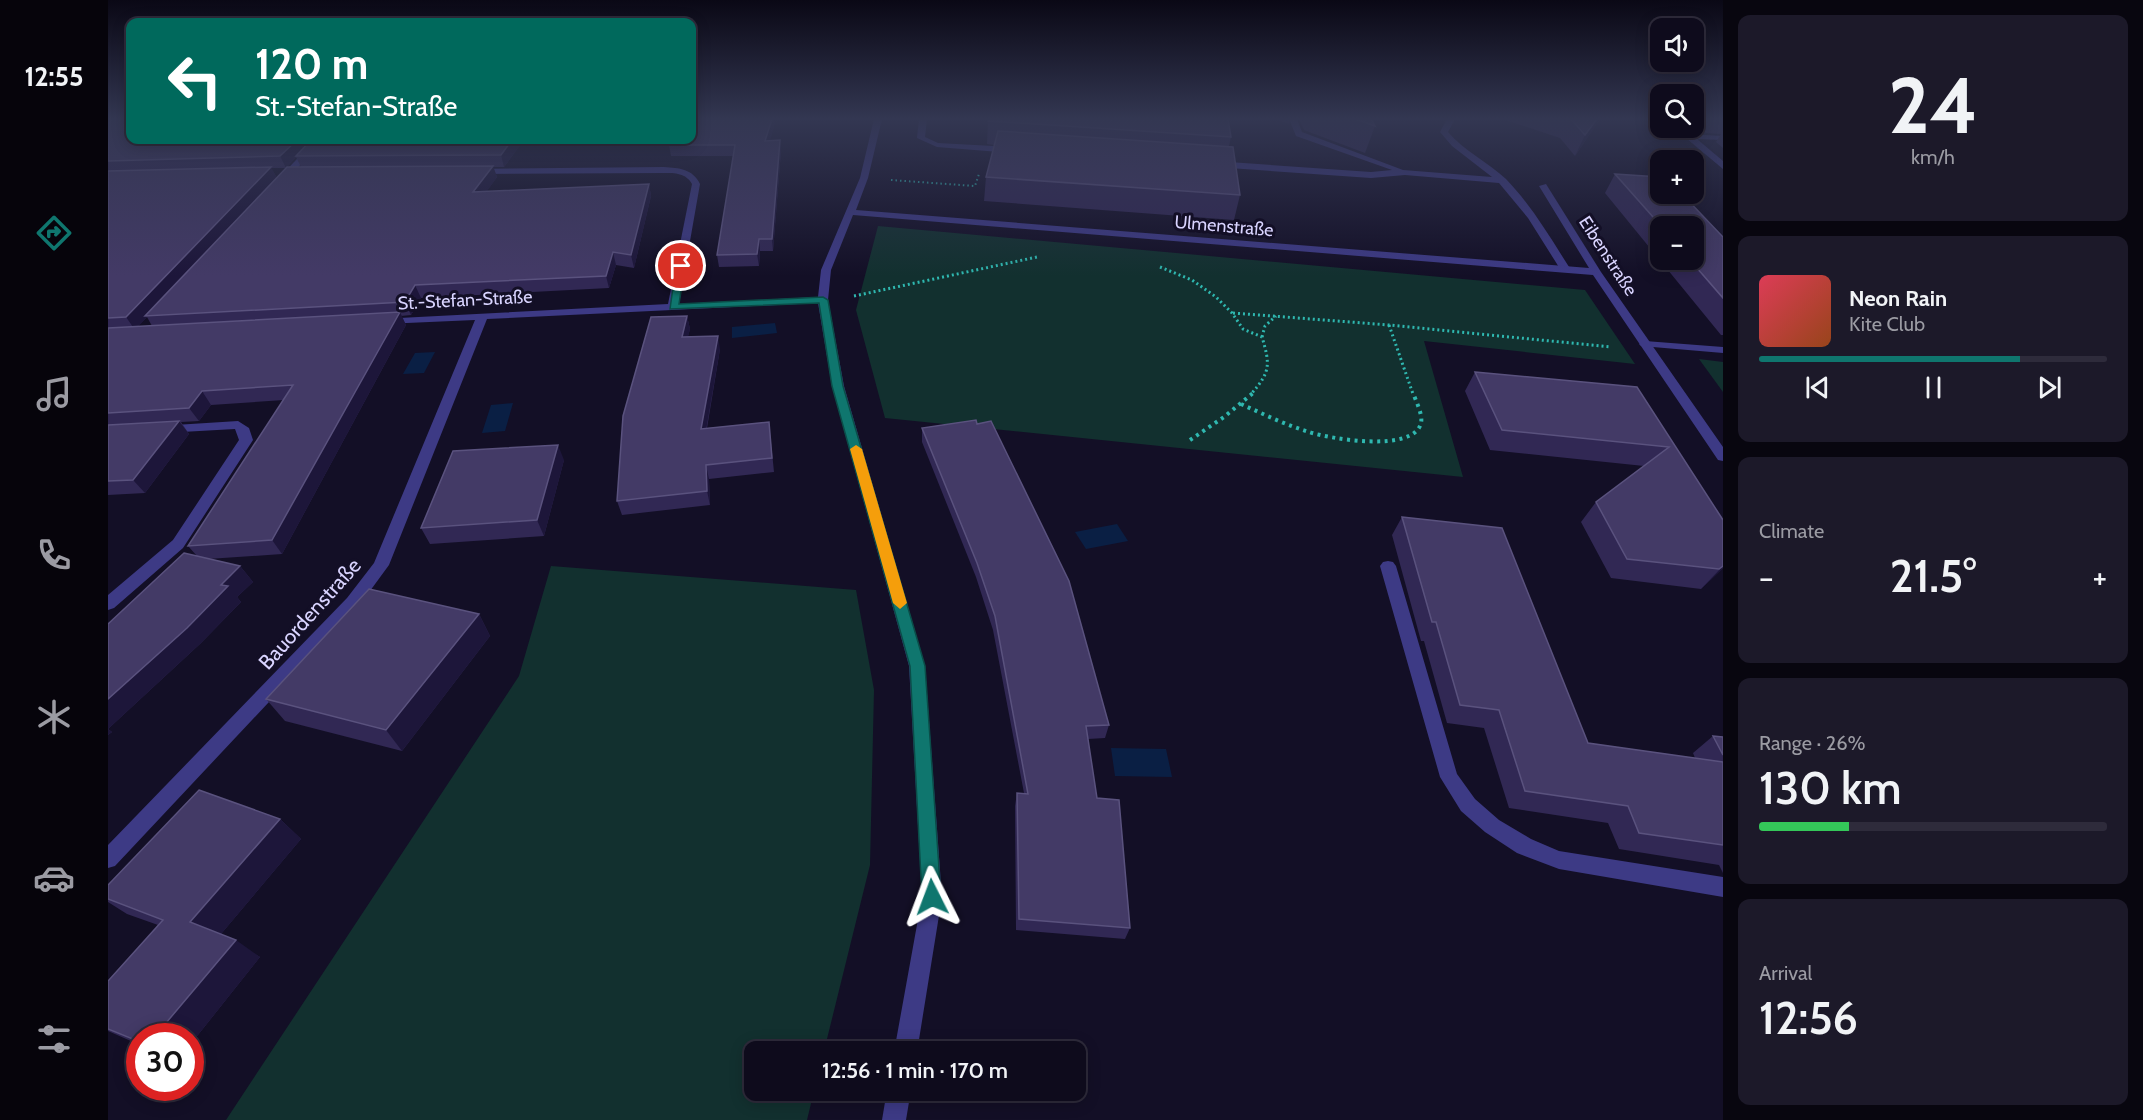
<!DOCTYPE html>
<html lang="en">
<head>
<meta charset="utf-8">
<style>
	body { margin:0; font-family:Cabin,sans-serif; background:#1c1929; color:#f1f3f6; height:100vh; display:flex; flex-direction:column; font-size:22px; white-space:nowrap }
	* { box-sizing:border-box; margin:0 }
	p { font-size:20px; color:#9b9ba3 }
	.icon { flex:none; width:33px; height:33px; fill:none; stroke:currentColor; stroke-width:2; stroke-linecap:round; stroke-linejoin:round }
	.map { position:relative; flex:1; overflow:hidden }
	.drawer { display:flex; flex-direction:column; gap:15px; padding:15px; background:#08060f; width:420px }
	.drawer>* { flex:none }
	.guide { position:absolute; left:18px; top:18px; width:570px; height:126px; border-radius:12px; box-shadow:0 3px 15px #0003,0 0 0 2px #2e2b3b; background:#00695c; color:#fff; overflow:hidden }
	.controls { position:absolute; left:1542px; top:18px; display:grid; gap:12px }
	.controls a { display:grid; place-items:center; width:54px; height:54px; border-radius:12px; background:#0e0b1c; box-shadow:0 3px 15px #0003,0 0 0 2px #2e2b3b; font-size:30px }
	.speed { position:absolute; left:18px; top:1023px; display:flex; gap:12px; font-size:30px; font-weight:700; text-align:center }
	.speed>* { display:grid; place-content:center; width:78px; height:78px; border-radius:50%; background:#0e0b1c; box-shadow:0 3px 15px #0003,0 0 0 2px #2e2b3b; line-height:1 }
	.speed .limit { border:9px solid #d22; background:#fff; color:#111 }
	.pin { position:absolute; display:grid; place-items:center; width:51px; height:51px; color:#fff; margin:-26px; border:3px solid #fff; border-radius:50%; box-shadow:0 2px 6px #0007 }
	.me { position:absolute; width:66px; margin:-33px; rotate:357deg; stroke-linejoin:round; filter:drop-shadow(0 0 4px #0008) }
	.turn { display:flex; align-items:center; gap:21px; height:126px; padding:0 30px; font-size:27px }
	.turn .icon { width:78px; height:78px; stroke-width:2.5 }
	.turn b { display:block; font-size:42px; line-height:51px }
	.big { font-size:45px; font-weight:600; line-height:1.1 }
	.drawer .tile { flex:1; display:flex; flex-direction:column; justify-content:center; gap:9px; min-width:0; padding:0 21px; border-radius:12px; background:#1c1929 }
	.drawer .dial { align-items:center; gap:0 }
	.dial b { font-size:78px; line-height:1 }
	.song { display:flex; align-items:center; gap:18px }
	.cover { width:72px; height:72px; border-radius:9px; background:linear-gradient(135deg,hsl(350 70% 55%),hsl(20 70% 35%)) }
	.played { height:6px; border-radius:3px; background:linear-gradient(90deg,#0f766e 75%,#2e2b3b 75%) }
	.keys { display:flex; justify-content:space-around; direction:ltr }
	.heat { display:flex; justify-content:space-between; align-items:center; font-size:33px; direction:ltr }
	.charge { height:9px; border-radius:4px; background:linear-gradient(90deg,#34c759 26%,#2e2b3b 0) }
	.trip { position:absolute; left:636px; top:1041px; width:342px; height:60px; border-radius:12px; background:#0e0b1c; box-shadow:0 3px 15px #0003,0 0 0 2px #2e2b3b; font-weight:600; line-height:60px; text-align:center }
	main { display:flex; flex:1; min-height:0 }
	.tabs { display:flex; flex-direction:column; width:108px; justify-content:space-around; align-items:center; background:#06040b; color:#9b9ba3 }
	.tabs .icon { width:42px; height:42px }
	.tabs .current { color:#0f766e }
	.tabs b { font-size:27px; color:#f1f3f6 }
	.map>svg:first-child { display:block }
</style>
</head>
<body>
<main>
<nav class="tabs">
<b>12:55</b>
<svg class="icon current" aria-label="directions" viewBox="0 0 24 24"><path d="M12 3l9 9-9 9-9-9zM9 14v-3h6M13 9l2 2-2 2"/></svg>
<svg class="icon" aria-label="music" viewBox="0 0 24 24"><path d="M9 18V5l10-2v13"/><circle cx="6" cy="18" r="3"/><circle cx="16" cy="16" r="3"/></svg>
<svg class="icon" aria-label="phone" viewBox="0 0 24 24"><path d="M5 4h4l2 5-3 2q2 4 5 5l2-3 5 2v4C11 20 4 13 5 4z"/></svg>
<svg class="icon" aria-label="climate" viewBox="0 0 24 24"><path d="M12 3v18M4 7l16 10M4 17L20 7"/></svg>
<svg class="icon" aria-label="car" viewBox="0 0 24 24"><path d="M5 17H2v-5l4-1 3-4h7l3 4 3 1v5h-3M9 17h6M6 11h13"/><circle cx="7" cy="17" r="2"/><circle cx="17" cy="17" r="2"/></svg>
<svg class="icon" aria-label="filters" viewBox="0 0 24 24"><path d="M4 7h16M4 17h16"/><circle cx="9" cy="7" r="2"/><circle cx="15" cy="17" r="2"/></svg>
</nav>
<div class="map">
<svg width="1615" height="1120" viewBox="0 0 1615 1120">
	<rect width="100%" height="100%" fill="#130f26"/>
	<!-- green -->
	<g fill="#12302f">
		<polygon points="770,226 1477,290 1527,364 1316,341 1355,477 777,418 748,310"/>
		<polygon points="1591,359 1615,362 1615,392"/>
		<polygon points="443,566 748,590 766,690 762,865 716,1051 646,1052 646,1090 706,1091 699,1120 118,1120 411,676"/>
	</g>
	<!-- water -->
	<g fill="#0a1f44">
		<polygon points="667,323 669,333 624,338 624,327"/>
		<polygon points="327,352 316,373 295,374 307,353"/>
		<polygon points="405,403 397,431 374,433 383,405"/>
		<polygon points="1009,524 1020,541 978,549 967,532"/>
		<polygon points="1003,748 1058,749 1064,777 1007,776"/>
	</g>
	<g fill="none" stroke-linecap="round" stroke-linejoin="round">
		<!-- path-far2 -->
		<polyline stroke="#2fb8b0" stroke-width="2" stroke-dasharray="1.5 3" stroke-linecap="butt" points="783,180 867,186 871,174"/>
		<!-- path-far1 -->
		<g stroke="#2fb8b0" stroke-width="3" stroke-dasharray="2 3" stroke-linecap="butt">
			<path d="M1052,267l32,13 24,17 16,16 11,16 19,8c8,27 9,35 -11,57"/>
			<polyline points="746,296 929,257"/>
			<polyline points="1125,313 1281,325 1503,347"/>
			<polyline points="1281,325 1305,394"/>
			<polyline points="1154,337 1157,326 1168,316"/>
		</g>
		<!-- path -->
		<g stroke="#2fb8b0" stroke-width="4" stroke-dasharray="3 4.5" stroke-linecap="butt">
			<path d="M1133,404c22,10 45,21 68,28 21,7 105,21 112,-9 2,-8 -5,-22 -8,-30"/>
			<polyline points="1082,440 1116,417 1145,393"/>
		</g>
		<!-- lane -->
		<g fill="#3d3a85" fill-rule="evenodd">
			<polygon points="811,119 819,119 817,137 830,143 904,147 908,150 904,153 829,147 809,138"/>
			<path d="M1181,119h8l5,13 101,38 89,7 -40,-31 -12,-14 7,-13h8l-7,13c16,19 40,30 58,47 26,27 45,60 65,91l-9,2 -34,-54 -29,-35 -94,-8 -34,3 -156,-11 -4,-3 4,-3 156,11 21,-2 -96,-34z"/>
			<polygon points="1578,134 1615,136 1615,140 1589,139 1615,161 1615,169 1578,138"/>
			<polygon points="1537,341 1615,347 1615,353 1533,346 1531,344"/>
			<polygon points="1280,561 1285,562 1288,566 1349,774 1367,799 1391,820 1423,839 1451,851 1615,877 1615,897 1451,869 1409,853 1377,832 1353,811 1332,777 1272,566 1275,562"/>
		</g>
		<!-- street -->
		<g fill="#3d3a85" fill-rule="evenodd">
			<path d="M766,119h8l-14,59 -12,32 733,58 -50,-82 7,-2 55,88 122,175v14l-5,-1 -125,-185 -740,-60 -22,55 -3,30 16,86 81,280 17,231 -25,155h-23l28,-155 -13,-231 -77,-280 -14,-83 -331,16 -98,246 -30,41 -244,260 -7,2v-23l239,-247 27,-35 101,-243 -91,4 -4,-1v-4l288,-15 24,-120c-6,-11 -17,-11 -28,-11l-190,1 -4,-3 1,-2 193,-2c15,1 29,2 36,17l-21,120 139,-7 3,-27 39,-92z"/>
			<polygon points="207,140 215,140 175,184 169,184 169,180"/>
			<polygon points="130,421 141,428 145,440 75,548 6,608 0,610 0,595 65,540 131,440 127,429 56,433 50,429 51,426"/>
			<polygon points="779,1090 803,1090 798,1120 774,1120"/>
		</g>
	</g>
	<!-- wall -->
	<g fill="#312854" fill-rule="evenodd">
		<path d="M0,119l22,21h394l-20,27h-11l4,10 -11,15 163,-8 2,12 -17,72 -18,-3 -7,23 -188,10 -10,17 -10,1 5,9 -124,229 -74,5 32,7 13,16 -16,15 4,5 -40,41 -93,86 4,3 -4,3v-111l89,-68 -9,-10 96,-146 -73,5 -12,16 -18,1 8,12 -44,59 -37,2zM188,157l5,10 -24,11 -6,-10h15zM39,317l5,9h-14z"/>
		<polygon points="584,119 668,119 662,140 673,151 665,251 652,251 651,266 611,267 609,255 625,156 563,156 561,145"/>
		<polygon points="1167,119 1182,119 1181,124"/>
		<polygon points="1191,119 1263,119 1267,126 1257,153 1196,130"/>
		<polygon points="1395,119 1492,119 1467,156 1452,138"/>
		<polygon points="1586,119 1615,119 1615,148 1608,142 1613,134 1598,133 1588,124 1586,124"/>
		<polygon points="880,121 1123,137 1121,146 1132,195 1126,220 876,201 878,177 886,145 879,144"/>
		<path d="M1507,174l108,63v98h-2l-116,-142zM1552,226l34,34h-34z"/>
		<polygon points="579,316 582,329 580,336 612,349 599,428 661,422 666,472 601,479 602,505 514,515 509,501"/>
		<polygon points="1367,372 1529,387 1615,520 1615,568 1593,589 1503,578 1473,522 1488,502 1536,466 1382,450 1357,391"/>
		<polygon points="814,428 1001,725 997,738 980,739 989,798 1022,928 1017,939 908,930 907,806 909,793 916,793 885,630 868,577 814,442"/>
		<polygon points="456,460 436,536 322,544 313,528"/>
		<polygon points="1294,517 1480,743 1587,758 1585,753 1605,736 1615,737 1615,873 1611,865 1511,849 1500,823 1401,808 1376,728 1339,723 1316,641 1313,641 1284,535"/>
		<polygon points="371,614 382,636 294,751 177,721 158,699"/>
		<polygon points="172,819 193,839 113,934 152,957 82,1045 82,1036 32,1036 32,1045 0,1031 0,1029 50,925 19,914 0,902 0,885"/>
	</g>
	<!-- shaded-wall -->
	<g fill="#1d163a">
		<polygon points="664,119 668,119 659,151 657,141"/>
		<polygon points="1489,119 1492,119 1467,156 1477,135"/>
		<polygon points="189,140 205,140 188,156 188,157 178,168 172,156"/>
		<polygon points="404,140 416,140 396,167 393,155"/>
		<polygon points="672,140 673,151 665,251 664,239"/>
		<polygon points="385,166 389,177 370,204 365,192"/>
		<polygon points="163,167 169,178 37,316 39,317 27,330 18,317"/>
		<polygon points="541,184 543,196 526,268 523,255"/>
		<polygon points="651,239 652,251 651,266 649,254"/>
		<polygon points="505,252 508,265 501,288 498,276"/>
		<polygon points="307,285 313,298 303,315 297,302"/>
		<polygon points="292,312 298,325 174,554 164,540"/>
		<polygon points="579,316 582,329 577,350 574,337"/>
		<polygon points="610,336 612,349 596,442 593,429"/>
		<polygon points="94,391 103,405 91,421 81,408"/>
		<polygon points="71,421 81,434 37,493 25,480"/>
		<polygon points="450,445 456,460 436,536 429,520"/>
		<polygon points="598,465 601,479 602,505 599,491"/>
		<polygon points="132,566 145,582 129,597 133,602 93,643 0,729 4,732 0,735 0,699 113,585"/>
		<polygon points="1615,566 1615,568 1593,589"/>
		<polygon points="371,614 382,636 294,751 278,730"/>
		<polygon points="172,819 193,839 108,940 82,922"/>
		<polygon points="128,940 152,957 82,1045 82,1036 47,1036"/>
	</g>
	<!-- building -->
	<g fill="#433a66" stroke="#5a527e" stroke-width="1.5">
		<polygon points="0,119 22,119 22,140 189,140 172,156 0,161"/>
		<polygon points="584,119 664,119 657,141 672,140 664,239 651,239 649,254 609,255 627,145 561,145 564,140 584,140"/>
		<polygon points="881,119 1120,119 1123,137 880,121"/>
		<polygon points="1248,119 1263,119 1267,126"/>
		<polygon points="1463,119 1489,119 1477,135"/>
		<polygon points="890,131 1125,147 1132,195 878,177"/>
		<polygon points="203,140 404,140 393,155 188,156"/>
		<polygon points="385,166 365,192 541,184 523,255 505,252 498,276 307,285 297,302 37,316 179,167"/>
		<polygon points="163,167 18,317 0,318 0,171"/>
		<polygon points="1507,174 1552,177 1552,194 1574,194 1615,237 1615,298 1582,260 1586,260 1586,226 1553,226"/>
		<polygon points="292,312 164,540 80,546 185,385 94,391 81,408 0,413 0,328"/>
		<polygon points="579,316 574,337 610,336 593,429 661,422 664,458 598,465 599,491 509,501 515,416 543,317"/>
		<polygon points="1367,372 1529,387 1615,520 1615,566 1611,569 1519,559 1488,502 1561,447 1394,430"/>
		<polygon points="868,420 869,424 883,421 961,581 1001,725 978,726 989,798 1011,800 1022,928 911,919 909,793 920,794 887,616 869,563 814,428"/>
		<polygon points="71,421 25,480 0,481 0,425"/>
		<polygon points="450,445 429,520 313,528 345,451"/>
		<polygon points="1294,517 1394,528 1480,743 1615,762 1615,845 1531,833 1520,806 1417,791 1391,710 1352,705 1328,622 1324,622"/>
		<polygon points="76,553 132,566 113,585 120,586 79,628 0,699 0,624"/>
		<polygon points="261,589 371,614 278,730 158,699"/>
		<polygon points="1605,736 1615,737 1615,755"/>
		<polygon points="91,790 172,819 82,922 128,940 47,1036 32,1036 32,1042 0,1029 0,981 55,920 0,899 0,885"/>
	</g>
	<!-- sky -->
	<linearGradient id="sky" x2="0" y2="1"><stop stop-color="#0a0815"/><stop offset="0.43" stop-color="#333752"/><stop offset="1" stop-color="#333752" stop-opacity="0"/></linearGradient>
	<rect width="1615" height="276" fill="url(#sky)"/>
	<!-- route -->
	<polygon fill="#0f766e" stroke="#0a4d48" stroke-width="1.5" points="573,263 577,266 571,304 715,297 720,300 735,386 817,666 833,897 830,903 824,906 817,903 814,897 802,666 724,386 711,303 562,309 568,266"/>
	<!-- slow -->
	<polygon fill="#f59e0b" points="748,445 754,449 799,603 792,609 785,603 742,449"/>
	<g text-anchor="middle" stroke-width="6" stroke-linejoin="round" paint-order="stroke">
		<!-- far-street labels -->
		<g font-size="18" fill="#d9d4ff" stroke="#130f26">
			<text transform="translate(1116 226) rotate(5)" y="6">Ulmenstraße</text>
			<text transform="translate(1500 256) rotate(57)" y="6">Eibenstraße</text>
			<text transform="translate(357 300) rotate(-3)" y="6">St.-Stefan-Straße</text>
		</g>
		<!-- street labels -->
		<g font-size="21" fill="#d9d4ff" stroke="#130f26">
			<text transform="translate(202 614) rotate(-48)" y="7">Bauordenstraße</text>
		</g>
	</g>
</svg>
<div class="controls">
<a><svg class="icon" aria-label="sound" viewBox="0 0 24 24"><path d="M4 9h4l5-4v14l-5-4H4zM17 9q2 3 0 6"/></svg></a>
<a><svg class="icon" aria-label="search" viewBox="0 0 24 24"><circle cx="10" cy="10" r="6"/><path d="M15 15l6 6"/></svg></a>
<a>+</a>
<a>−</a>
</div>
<div class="speed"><div class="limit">30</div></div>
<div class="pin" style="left:573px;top:266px;background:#d93025"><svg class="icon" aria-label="arrive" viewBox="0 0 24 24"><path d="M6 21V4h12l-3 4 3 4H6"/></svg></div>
<svg class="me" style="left:824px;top:897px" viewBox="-20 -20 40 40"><path d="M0-17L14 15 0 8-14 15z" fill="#0f766e" stroke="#fff" stroke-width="4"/></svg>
<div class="trip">12:56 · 1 min · 170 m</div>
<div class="guide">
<div class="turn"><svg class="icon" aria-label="left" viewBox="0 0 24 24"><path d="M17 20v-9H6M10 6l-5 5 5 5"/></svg><div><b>120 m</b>St.-Stefan-Straße</div></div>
</div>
</div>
<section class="drawer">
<div class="tile dial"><b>24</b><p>km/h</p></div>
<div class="tile">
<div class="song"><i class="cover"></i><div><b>Neon Rain</b><p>Kite Club</p></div></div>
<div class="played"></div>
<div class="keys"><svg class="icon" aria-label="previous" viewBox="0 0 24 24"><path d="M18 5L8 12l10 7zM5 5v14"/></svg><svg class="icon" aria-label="pause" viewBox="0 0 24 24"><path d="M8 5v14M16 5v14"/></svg><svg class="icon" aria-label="next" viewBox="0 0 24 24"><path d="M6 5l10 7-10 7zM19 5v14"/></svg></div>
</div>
<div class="tile"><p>Climate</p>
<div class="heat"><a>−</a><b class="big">21.5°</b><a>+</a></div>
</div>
<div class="tile"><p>Range · 26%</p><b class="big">130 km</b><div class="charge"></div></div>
<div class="tile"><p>Arrival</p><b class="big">12:56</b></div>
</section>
</main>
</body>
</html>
